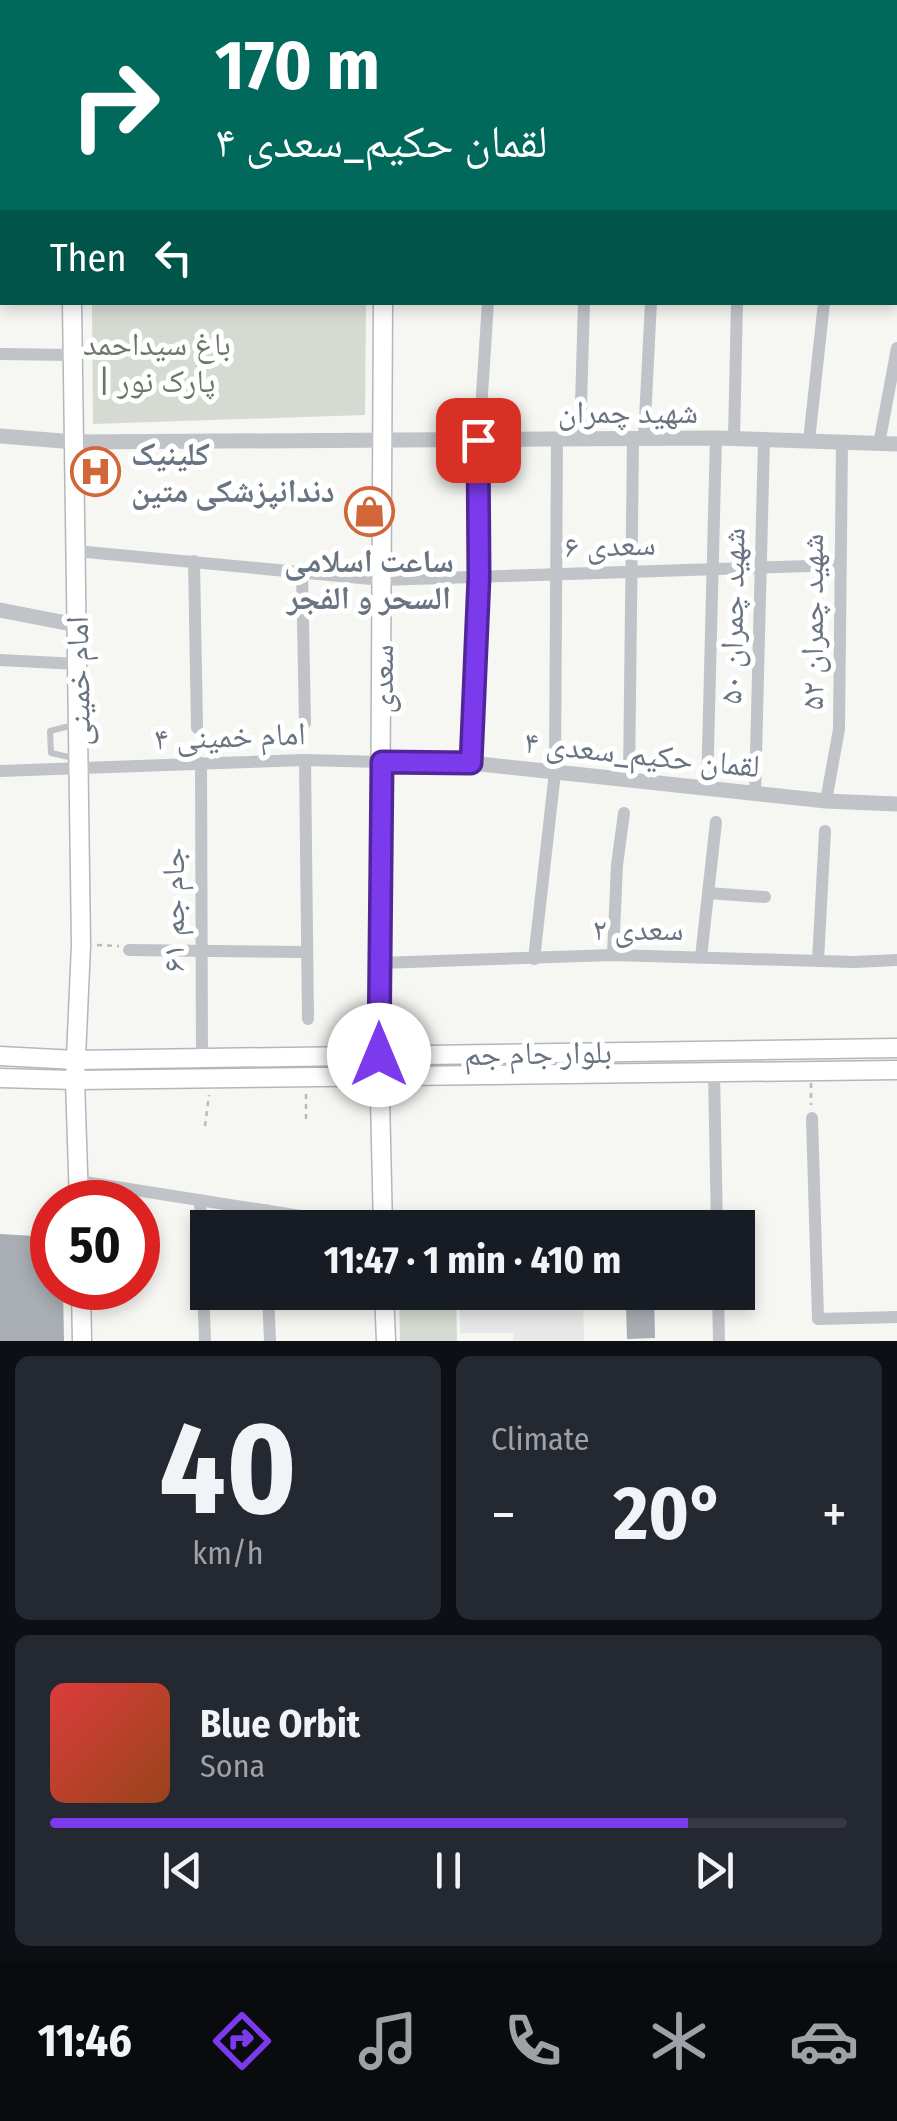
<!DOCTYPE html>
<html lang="en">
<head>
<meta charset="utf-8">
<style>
	body { margin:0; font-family:"Fira Sans Condensed","Noto Naskh Arabic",sans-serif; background:#242831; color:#f1f3f6; height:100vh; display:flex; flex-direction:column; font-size:38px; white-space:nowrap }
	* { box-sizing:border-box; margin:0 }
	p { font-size:32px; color:#9ea1a6 }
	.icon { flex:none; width:55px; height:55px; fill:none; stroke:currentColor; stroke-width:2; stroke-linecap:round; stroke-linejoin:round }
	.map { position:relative; height:1341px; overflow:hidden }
	.panel { display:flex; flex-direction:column; gap:15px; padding:15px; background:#0d0f14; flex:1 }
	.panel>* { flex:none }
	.hud { position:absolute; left:0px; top:0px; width:898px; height:305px; box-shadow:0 5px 15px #0003; background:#00695c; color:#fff; overflow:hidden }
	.speed { position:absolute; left:30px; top:1180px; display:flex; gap:20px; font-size:50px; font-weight:700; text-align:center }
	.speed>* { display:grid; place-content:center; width:130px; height:130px; border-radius:50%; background:#171b24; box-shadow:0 5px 15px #0003; line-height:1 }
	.speed .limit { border:15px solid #d22; background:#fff; color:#111 }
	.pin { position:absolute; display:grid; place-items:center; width:85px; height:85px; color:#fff; margin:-42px; border-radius:20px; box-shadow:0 5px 15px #0006 }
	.me { position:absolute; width:110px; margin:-55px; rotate:0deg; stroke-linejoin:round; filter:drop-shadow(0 0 8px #0008) }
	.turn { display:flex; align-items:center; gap:35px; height:210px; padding:0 50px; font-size:45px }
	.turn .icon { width:130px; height:130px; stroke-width:2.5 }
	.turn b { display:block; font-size:70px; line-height:85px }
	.then { display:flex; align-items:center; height:95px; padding:0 50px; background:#0003; gap:20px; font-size:38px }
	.big { font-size:75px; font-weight:700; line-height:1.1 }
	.panel .tile { flex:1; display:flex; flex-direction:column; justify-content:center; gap:15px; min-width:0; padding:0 35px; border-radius:15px; background:#242831 }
	.panel .dial { align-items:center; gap:0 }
	.dial b { font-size:130px; line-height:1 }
	.song { display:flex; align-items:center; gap:30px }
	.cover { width:120px; height:120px; border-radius:15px; background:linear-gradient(135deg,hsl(0 70% 55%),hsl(20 70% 35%)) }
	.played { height:10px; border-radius:5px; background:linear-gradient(90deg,#7c3aed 80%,#363941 80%) }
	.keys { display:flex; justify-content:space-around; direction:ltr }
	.heat { display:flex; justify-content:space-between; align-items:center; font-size:55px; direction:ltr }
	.panel .tiles { flex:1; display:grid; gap:15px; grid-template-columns:1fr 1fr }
	.tile:last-child { grid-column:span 2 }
	.trip { position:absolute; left:190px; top:1210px; width:565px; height:100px; border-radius:0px; background:#171b24; box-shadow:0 5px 15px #0003; font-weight:700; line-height:100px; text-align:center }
	.dock { display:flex; height:160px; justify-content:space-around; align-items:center; background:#090b0e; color:#9ea1a6 }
	.dock .icon { width:70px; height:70px }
	.dock .active { color:#7c3aed }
	.dock b { font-size:45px; color:#f1f3f6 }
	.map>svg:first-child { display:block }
</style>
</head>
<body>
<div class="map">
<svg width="897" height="1341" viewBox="0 0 897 1341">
	<rect width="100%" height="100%" fill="#f6f6f3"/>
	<!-- built -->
	<polygon fill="#e7e8e7" points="460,1293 583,1293 584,1341 513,1341 513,1333 460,1333"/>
	<!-- green -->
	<g fill="#d5dbd3">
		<polygon points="92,303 366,303 365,415 93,424"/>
		<polygon points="399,1293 456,1293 457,1341 400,1341"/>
	</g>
	<!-- building -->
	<g fill="#a8aeb3">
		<polygon points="0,1234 52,1237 52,1288 63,1288 64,1341 0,1341"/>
		<polygon points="618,1292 654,1292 655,1338 627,1339 626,1307 618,1308"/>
	</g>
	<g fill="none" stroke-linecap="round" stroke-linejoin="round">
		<defs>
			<g id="secondary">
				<polyline points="67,0 67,2"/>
				<polyline points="385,2 385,0"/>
				<polyline points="72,302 81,945 75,1080 79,1202"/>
				<polyline points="0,1056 76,1060 897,1048"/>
				<polyline points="0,1078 75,1080 897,1070"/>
				<polyline points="383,1228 379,1055 383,302"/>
				<polyline points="81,1288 82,1341"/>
				<polyline points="384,1292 386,1341"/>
			</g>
		</defs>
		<!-- secondary casing -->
		<use href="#secondary" stroke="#b3b7bb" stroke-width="21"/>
		<!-- path -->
		<g stroke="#b8babd" stroke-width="2.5" stroke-dasharray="5 5" stroke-linecap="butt">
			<polyline points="97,945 119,946"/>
			<polyline points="811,1083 811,1105"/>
			<polyline points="306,1094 306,1123"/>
			<polyline points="205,1126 209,1095"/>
		</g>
		<!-- service -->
		<polyline stroke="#c0c3c7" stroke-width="6" points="77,724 50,731 51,753 78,759"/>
		<!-- minor -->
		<g stroke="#c0c3c7" stroke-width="12">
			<polyline points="562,0 562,2"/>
			<polyline points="461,2 461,0"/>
			<polyline points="664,2 664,0"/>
			<polyline points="744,2 744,0"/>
			<polyline points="855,2 855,0"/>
			<polyline points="0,264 2,264"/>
			<polyline points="0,354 73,355"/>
			<polyline points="580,439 584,302"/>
			<polyline points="644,439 651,302"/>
			<polyline points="734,439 737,302"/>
			<polyline points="809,441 824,302"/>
			<polyline points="879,444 897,348"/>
			<polyline points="76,551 382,580 840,565"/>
			<polyline points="194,561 197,728"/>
			<polyline points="302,571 305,723"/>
			<polyline points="0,660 78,664"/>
			<polyline points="305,760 308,1019"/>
			<polyline points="201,763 202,1057"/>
			<polyline points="471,763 479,577 479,440 488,302"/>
			<polyline points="0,771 305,760 382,762"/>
			<polyline points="629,780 633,439"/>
			<polyline points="707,789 716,438"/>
			<polyline points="755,793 764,440"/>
			<polyline points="826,801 839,729 842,442"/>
			<polyline points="708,893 765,897"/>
			<polyline points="129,950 307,952"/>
			<polyline points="613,955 617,865 624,813"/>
			<polyline points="701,957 716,822"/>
			<polyline points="534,959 555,772 557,440"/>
			<polyline points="818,960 825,831"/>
			<polyline points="380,963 613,955 854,962 897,960"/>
			<polyline points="714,1073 717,1228"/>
			<polyline points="812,1118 818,1319 897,1317"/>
			<polyline points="78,1181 377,1228"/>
			<polyline points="200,1200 205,1341"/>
			<polyline points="266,1210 266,1228"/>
			<polyline points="401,1228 502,1222 717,1218"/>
			<polyline points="268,1292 270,1341"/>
			<polyline points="718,1292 719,1341"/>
		</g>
		<!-- tertiary -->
		<g stroke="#c0c3c7" stroke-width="15">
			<polyline points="0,436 75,442 716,438 897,444"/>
			<polyline points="0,610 77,625"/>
			<polyline points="382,762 471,763 826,801 897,804"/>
		</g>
		<!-- secondary -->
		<use href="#secondary" stroke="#fff" stroke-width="18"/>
	</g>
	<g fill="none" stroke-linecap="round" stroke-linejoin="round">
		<defs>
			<polyline id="route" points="379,1055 382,762 471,763 479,577 478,440"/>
		</defs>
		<!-- route casing -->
		<use href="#route" stroke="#51269a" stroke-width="25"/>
		<!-- route -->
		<use href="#route" stroke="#7c3aed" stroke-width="18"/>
	</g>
	<!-- icons -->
	<defs>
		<symbol id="hospital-ring" viewBox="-11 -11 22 22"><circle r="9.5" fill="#fff" stroke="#d16739" stroke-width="1.5"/><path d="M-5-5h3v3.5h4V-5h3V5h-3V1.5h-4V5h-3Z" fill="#d16739"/></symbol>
		<symbol id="shop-ring" viewBox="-11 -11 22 22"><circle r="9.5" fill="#fff" stroke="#d16739" stroke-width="1.5"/><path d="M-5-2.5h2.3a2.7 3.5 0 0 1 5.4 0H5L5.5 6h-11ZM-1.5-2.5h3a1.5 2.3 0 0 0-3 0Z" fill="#d16739"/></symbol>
	</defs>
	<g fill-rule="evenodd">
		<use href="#hospital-ring" x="68" y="444" width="55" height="55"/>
		<use href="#shop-ring" x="342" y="484" width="55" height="55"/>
	</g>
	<g text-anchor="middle" stroke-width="10" stroke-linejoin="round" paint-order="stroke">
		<!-- park labels -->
		<g font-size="32" fill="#697966" stroke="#fff">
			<text x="157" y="355">باغ سیداحمد<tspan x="157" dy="37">| پارک نور</tspan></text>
		</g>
		<!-- street labels -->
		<g font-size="32" fill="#687481" stroke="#fff">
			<text x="628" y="423">شهید چمران</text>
			<text transform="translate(610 545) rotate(-2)" y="11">سعدی ۶</text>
			<text transform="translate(732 616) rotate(-89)" y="11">شهید چمران ۵۰</text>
			<text transform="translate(812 622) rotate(-90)" y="11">شهید چمران ۵۲</text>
			<text transform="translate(382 679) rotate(-90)" y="11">سعدی</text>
			<text transform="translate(78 681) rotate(-91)" y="11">امام خمینی</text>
			<text transform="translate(230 736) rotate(-2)" y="11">امام خمینی ۴</text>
			<text transform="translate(642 754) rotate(6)" y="11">لقمان حکیم_سعدی ۴</text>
			<text transform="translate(173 910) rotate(-90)" y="11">جام جم ۶۱</text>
			<text x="638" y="940">سعدی ۲</text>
			<text transform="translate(538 1053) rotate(-1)" y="11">بلوار جام جم</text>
		</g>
		<!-- poi labels -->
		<g font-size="32" font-weight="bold" fill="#687481" stroke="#fff" text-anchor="start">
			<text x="131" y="465">کلینیک<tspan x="131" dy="37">دندانپزشکی متین</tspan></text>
			<text x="369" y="572" text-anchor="middle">ساعت اسلامی<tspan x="369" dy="37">السحر و الفجر</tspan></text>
		</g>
	</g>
</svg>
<div class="speed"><div class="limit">50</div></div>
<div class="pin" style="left:478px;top:440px;background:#d93025"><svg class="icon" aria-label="arrive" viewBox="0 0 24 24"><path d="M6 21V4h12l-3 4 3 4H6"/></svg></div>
<svg class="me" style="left:379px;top:1055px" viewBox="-20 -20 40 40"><circle r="19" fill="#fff"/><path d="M0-13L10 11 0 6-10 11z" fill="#7c3aed"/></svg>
<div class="trip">11:47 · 1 min · 410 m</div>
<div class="hud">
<div class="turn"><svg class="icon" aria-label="right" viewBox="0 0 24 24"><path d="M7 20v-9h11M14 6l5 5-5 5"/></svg><div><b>170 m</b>لقمان حکیم_سعدی ۴</div></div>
<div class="then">Then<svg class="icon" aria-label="left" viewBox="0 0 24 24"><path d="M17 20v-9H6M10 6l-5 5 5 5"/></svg></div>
</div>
</div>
<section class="panel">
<div class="tiles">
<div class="tile dial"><b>40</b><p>km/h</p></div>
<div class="tile"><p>Climate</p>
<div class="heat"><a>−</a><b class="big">20°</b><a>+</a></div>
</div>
<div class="tile">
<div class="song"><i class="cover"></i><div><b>Blue Orbit</b><p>Sona</p></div></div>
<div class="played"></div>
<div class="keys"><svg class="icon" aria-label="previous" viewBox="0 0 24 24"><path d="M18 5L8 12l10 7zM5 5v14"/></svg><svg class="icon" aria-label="pause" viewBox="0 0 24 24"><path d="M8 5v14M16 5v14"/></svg><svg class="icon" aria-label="next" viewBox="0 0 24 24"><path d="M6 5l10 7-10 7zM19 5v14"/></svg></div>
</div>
</div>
</section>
<nav class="dock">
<b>11:46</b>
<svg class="icon active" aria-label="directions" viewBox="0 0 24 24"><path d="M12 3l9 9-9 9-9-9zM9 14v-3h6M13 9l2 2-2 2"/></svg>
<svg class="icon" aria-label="music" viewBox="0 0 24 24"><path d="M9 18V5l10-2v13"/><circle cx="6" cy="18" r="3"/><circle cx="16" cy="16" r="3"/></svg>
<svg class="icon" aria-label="phone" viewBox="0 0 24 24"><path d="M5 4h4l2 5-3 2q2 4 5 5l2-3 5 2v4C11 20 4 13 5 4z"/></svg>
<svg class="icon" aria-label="climate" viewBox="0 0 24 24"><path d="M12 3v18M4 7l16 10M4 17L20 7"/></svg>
<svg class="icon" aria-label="car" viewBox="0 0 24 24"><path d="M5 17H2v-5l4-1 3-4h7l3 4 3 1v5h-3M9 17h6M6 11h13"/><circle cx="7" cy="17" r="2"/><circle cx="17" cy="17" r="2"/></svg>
</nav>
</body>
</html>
